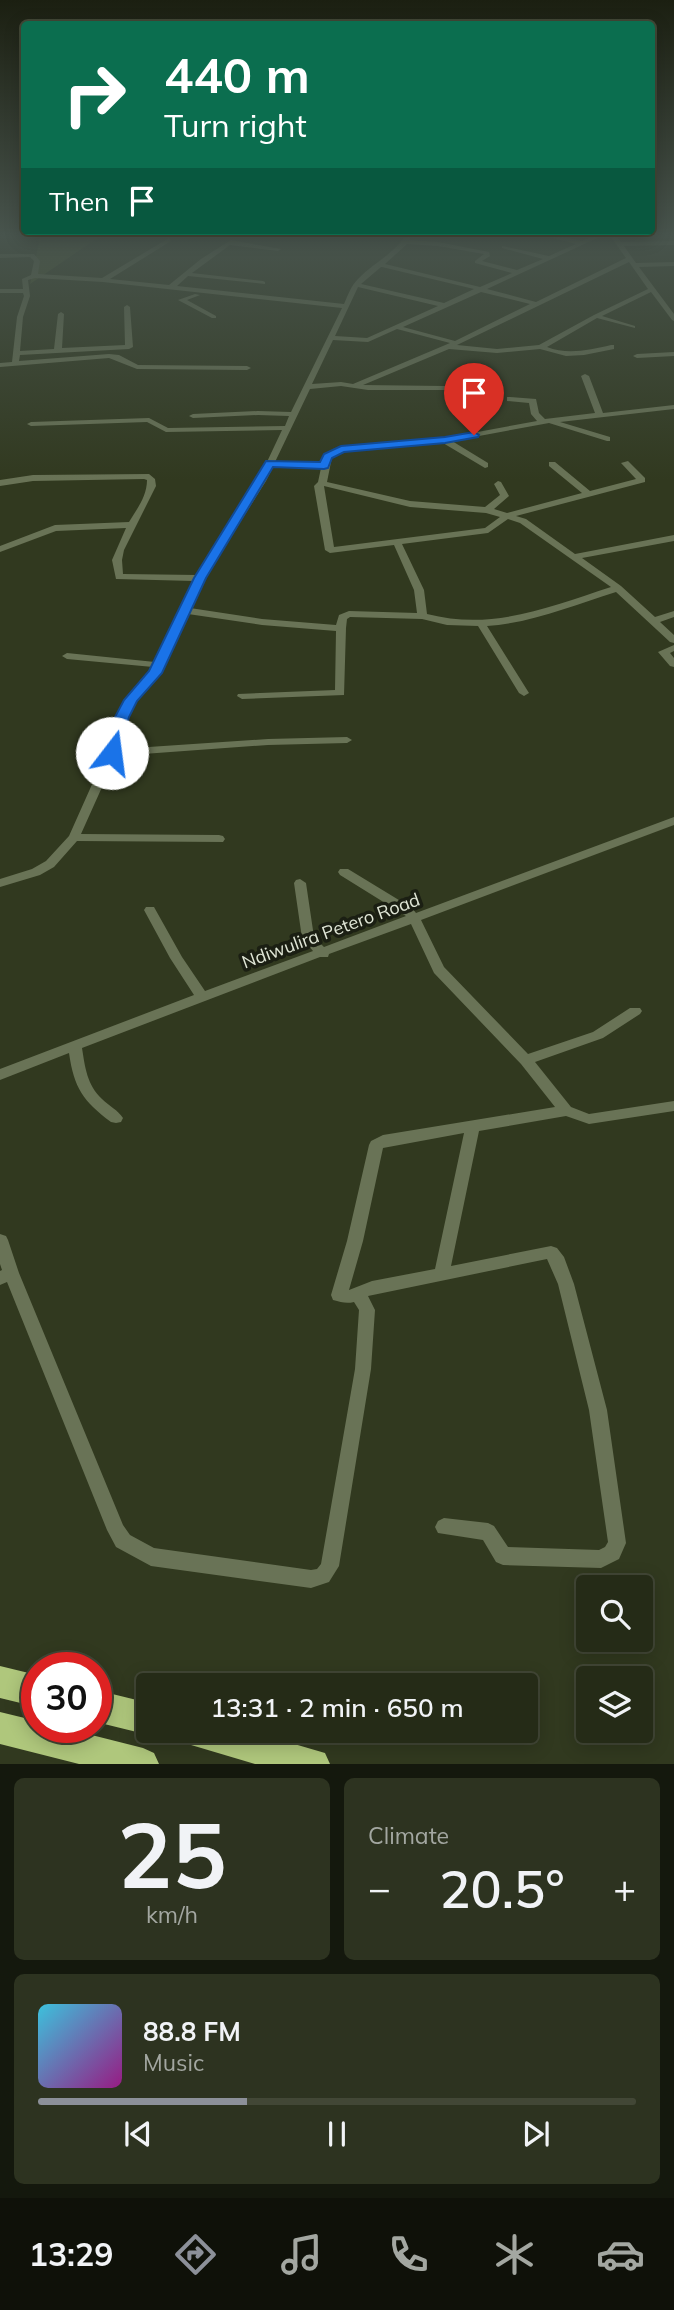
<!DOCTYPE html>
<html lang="en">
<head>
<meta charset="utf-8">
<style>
	body { margin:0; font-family:Mulish,sans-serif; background:#2d3320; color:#f1f3f6; height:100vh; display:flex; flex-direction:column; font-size:26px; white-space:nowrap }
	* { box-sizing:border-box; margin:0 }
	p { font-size:23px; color:#a3a7a1 }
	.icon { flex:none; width:38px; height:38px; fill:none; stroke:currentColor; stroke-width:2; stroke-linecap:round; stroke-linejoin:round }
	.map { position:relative; height:1764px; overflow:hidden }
	.drawer { display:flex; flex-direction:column; gap:14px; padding:14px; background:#14180d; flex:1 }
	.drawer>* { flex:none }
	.banner { position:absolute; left:21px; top:21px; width:634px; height:214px; border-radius:7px; box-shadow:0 4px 18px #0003,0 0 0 2px #424736; background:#0b6e4f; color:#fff; overflow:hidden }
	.fabs { position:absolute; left:576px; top:1575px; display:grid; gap:14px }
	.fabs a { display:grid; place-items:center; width:77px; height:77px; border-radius:7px; background:#252b17; box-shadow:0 4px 18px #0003,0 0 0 2px #424736; font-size:35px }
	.speed { position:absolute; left:21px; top:1652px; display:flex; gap:14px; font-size:35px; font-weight:700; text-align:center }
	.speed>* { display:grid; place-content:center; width:91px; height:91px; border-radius:50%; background:#252b17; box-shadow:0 4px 18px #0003,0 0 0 2px #424736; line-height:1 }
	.speed .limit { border:10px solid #d22; background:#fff; color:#111 }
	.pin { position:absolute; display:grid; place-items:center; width:60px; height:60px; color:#fff; margin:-72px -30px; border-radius:50% 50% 50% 0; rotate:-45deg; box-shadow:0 0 7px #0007 }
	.pin .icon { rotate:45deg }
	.me { position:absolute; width:77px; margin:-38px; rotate:15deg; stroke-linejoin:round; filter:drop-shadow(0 0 5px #0008) }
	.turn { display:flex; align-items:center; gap:24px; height:147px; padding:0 28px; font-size:32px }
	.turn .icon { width:91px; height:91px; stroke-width:2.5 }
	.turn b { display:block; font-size:49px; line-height:60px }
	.then { display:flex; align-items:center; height:66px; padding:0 28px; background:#0003; gap:14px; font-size:26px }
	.big { font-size:52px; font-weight:600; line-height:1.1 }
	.drawer .card { flex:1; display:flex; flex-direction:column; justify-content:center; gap:10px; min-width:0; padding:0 24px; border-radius:10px; background:#2d3320 }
	.drawer .dial { align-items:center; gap:0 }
	.dial b { font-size:91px; line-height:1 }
	.song { display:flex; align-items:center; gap:21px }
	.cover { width:84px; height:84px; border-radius:10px; background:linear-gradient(135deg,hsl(190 70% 55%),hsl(310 70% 35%)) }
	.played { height:7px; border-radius:4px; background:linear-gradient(90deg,#8c9099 35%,#424736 35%) }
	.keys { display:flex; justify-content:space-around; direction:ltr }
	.heat { display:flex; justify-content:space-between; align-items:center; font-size:38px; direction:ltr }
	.drawer .tiles { flex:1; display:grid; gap:14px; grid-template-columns:1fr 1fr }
	.card:last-child { grid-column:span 2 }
	.trip { position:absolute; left:136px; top:1673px; width:402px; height:70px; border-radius:7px; background:#252b17; box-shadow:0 4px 18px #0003,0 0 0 2px #424736; font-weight:600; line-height:70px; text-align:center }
	.tab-bar { display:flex; height:112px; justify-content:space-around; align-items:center; background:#0f1109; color:#a3a7a1 }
	.tab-bar .icon { width:49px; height:49px }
	.tab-bar .current { color:#8c9099 }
	.tab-bar b { font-size:32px; color:#f1f3f6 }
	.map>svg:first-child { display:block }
</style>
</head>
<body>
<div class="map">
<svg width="674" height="1764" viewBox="0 0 674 1764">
	<rect width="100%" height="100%" fill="#31391f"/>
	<!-- green -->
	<polygon fill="#49562b" points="41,233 105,233 30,284"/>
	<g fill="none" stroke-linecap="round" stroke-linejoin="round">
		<!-- minor -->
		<g fill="#697356" fill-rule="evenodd">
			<path d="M407,233h6l-4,7 29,2 51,10 1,4 -8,5 35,9 26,-11 -41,-11v-2l47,10 27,-12 -42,-11h10l38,8 18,-8h14l7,9 53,-1v4l-50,1 12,17 38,-1v4l-35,1 35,47v7l-2,-1 -21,-28 -49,24 33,10v2l-38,-10 -50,29c20,8 43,3 64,-2h3v4l-30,6 -18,1 -26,-7 -43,4 -48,-4 -86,36 81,1h3v4h-79l-27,-4 -31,3 -35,73 47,1 3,-9 16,-7 104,-9 92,-17 -6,-7 -2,-11 -22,-2v-4h3l26,2 3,14 6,6 50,-6 -14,-37 4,-2 4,2 14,37 71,-8v4l-114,13 50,15v4h-3l-58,-18 -97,18 36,22v4l-3,1 -42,-25 -100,8 -11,6 -5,25 83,19 75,6 15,-12 -6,-11 4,-3 3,1 8,14 -15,13 13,4 75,-20 -33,-27v-4h6l35,29 46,-12 -15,-16 7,-2 17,17v4l-129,34 10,3 49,35 99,-19v6l-92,17 39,28 34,31 19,-6v6l-14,5 14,13v8l-4,-1 -54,-50c-42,13 -84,31 -129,34l42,67 -5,3 -5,-3 -41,-67 -31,-1 -25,-6 -72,-2 -3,2 -1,9 -2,67 -102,4 -5,-3 1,-2 97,-4 1,-59 -74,-6 -74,-11 -28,59 -24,28 -9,16 -8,32 149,-10 79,-2 5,3 -5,3 -79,2 -152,11 -35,78 138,1 4,1 2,3 -2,3 -146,-1 -23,26 -14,8 -40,12v-8l32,-10 14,-8 23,-25 37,-83 11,-36 10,-19 26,-31 -86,-8 -5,-3 5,-3 88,9 39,-81 -78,-2 -4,-19 14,-32 -70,3 -56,21v-6l55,-21 74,-3c8,-13 18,-26 18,-42l-3,-1 -111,2 -33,5v-6l33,-5 116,-1 6,5 1,7 -32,64 -2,10 1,14 74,1 61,-94 24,-51 -116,2 -19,-10 -116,4 -4,-2 4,-2 118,-4 19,10 117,-2 4,-10 -31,-1 -65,3 -4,-2 4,-2 65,-3 33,1 51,-104 -239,-26 -68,-4 -7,2 2,16 -7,21 -3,34 34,-2 4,-35 3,-2 3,2 -2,34 63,-3 -1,-38 3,-2 3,2 3,40 -4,2 -109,6 -1,6 90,-7 10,1 19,10 109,1 4,2 -4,2 -110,-1 -28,-11 -109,9v-4l12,-1 5,-45 7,-21 -1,-3h-23v-4h23l-1,-10 9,-4 3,-14 -4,-4 -30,1v-4h34l6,7 -2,13 64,4 67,-40 2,3 -61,38 59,6 32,-26 30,-19 50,9 -3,2 -48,-6 -38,28 71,8 2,1v2l-77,-8 -11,10 167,18c4,-9 7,-18 14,-25 16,-17 37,-25 49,-46zM608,233l18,25 -90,44 -49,-13zM407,244l31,2 46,8 -9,7v2l37,10 -32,14 -95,-23zM629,262l19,27 -54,26 -55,30 -42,4 -40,-4zM381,267h1l92,22 -30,14 -83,-19zM358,287l80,19 -71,32 -32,-2zM481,292l49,12 -75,37 -52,-14zM397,329l53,14 -97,41 -12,-2 -29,2 21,-44 35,2zM273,467l48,1 -3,14 -4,4 11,64 5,3 64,-8 20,45 3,23 -68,-2 -10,4 -3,10 -74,-6 -72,-11 15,-30 61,-97zM324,486l86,21 76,6 14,4 -15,11 -151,19zM508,519l12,4 91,64c-62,20 -118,44 -184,27l-3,-24 -22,-46 86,-11z"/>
			<polygon points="195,294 200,295 187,300 216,316 216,318 212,318 178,300"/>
			<polygon points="674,352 674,356 637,358 633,356 637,354"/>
			<polygon points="674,645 674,651 670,653 674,658 674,667 670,666 658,652"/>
			<path d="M674,817v8l-253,95 23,47 84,87 65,-22 37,-24h10l2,3 -2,3 -37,24 -68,24 36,45 18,7 85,-13v10l-85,13 -23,-8 -87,15 -28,135 100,-20 6,2 7,9 10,27 33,126 19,133 -7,16 -18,9 -98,-3 -7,-3 -13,-22 -45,-7 -3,-6 3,-6 6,-3 44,5 6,3 14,21 91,3 6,-3 3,-5 -19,-132 -31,-126 -11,-25 -179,37 7,14 -4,59 -32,197 -10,16 -18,6 -160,-22 -35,-19 -9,-17 -100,-248 -7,3v-14l2,-1 -2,-6v-30l6,2 2,4 11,33 104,252 7,10 24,13 157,22 6,-1 4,-5 34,-195 4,-59 -5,-8c-8,2 -13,0 -21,-2l-2,-5 16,-54 22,-96 2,-4 12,-6 172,-28 -34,-43 -87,-91 -23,-49 -82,30 -1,3h-8l-238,91c3,19 5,37 20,51 7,7 16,11 21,19l-2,4 -5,1 -5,-1c-28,-21 -37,-34 -42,-69l-69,27v-11l194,-74 -24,-37 -26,-48 2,-3h8l28,50 23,34 108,-40 -11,-13 -8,-55 2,-3 4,-1 6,4 8,54 10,10 82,-31 -66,-41 -2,-3 2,-3h8l64,39 4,5zM464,1133l-29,136 -63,12 -23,9 14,-49 20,-93z"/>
		</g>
		<!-- highway -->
		<g fill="#afc77c" fill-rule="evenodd">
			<polygon points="0,1666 37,1675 37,1707 0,1698"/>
			<polygon points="96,1690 149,1703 149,1731 159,1731 149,1735 96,1722"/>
			<polygon points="0,1712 37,1721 37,1727 60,1727 143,1748 154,1753 159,1764 79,1764 0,1744"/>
			<polygon points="176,1731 250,1731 325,1753 330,1764 255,1764 181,1742"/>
		</g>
	</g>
	<!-- sky -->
	<linearGradient id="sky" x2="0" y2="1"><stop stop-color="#1b1f11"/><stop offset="0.49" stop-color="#48544d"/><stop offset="1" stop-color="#48544d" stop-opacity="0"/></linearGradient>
	<rect width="674" height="480" fill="url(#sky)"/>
	<!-- route -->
	<polygon fill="#1a73e8" stroke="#114b97" stroke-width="2" points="474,432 479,435 478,437 445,443 344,452 332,458 328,468 324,469 273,467 206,578 162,673 137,701 129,717 119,753 112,757 107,756 105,753 115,717 124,700 149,671 194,578 266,461 320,462 324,454 341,446 445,437"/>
	<g text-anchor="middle" stroke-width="7" stroke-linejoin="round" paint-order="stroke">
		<!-- street labels -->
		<g font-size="18" fill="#e1e7d7" stroke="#1b1f13">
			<text transform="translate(331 931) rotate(-20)" y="6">Ndiwulira Petero Road</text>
		</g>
	</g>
</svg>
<div class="fabs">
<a><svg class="icon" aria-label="search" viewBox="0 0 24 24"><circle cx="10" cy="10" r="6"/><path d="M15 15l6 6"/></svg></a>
<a><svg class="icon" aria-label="layers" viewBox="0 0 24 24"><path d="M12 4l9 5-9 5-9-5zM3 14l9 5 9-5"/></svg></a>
</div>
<div class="speed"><div class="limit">30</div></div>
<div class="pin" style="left:474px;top:435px;background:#d93025"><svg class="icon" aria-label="arrive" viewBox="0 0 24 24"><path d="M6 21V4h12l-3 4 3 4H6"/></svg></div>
<svg class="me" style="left:112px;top:753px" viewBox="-20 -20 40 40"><circle r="19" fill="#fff"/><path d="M0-13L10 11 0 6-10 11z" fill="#1a73e8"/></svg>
<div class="trip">13:31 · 2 min · 650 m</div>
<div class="banner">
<div class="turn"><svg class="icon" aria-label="right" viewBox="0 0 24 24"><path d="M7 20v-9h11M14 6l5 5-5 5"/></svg><div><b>440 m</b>Turn right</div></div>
<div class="then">Then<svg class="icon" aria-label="arrive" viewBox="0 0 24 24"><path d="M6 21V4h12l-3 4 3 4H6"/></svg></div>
</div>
</div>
<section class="drawer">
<div class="tiles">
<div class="card dial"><b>25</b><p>km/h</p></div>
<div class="card"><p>Climate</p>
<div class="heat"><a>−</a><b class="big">20.5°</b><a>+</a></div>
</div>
<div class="card">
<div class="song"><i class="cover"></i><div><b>88.8 FM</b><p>Music</p></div></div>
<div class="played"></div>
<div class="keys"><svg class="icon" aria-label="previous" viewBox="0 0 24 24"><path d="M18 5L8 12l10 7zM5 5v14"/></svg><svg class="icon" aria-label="pause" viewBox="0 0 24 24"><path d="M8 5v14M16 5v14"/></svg><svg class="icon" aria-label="next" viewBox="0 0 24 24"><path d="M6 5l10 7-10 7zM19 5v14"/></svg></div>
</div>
</div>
</section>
<nav class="tab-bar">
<b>13:29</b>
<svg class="icon current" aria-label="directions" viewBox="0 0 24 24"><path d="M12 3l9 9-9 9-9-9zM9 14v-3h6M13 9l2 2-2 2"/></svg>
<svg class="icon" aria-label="music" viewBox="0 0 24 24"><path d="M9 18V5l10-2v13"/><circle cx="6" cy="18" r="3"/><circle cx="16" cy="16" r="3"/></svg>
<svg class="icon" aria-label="phone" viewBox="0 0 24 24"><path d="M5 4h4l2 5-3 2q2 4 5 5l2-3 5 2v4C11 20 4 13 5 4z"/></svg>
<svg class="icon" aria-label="climate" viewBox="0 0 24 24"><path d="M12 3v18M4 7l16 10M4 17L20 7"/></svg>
<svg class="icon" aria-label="car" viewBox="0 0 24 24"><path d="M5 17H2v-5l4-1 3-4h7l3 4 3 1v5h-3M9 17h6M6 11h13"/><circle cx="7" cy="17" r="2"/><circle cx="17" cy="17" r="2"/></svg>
</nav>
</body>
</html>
